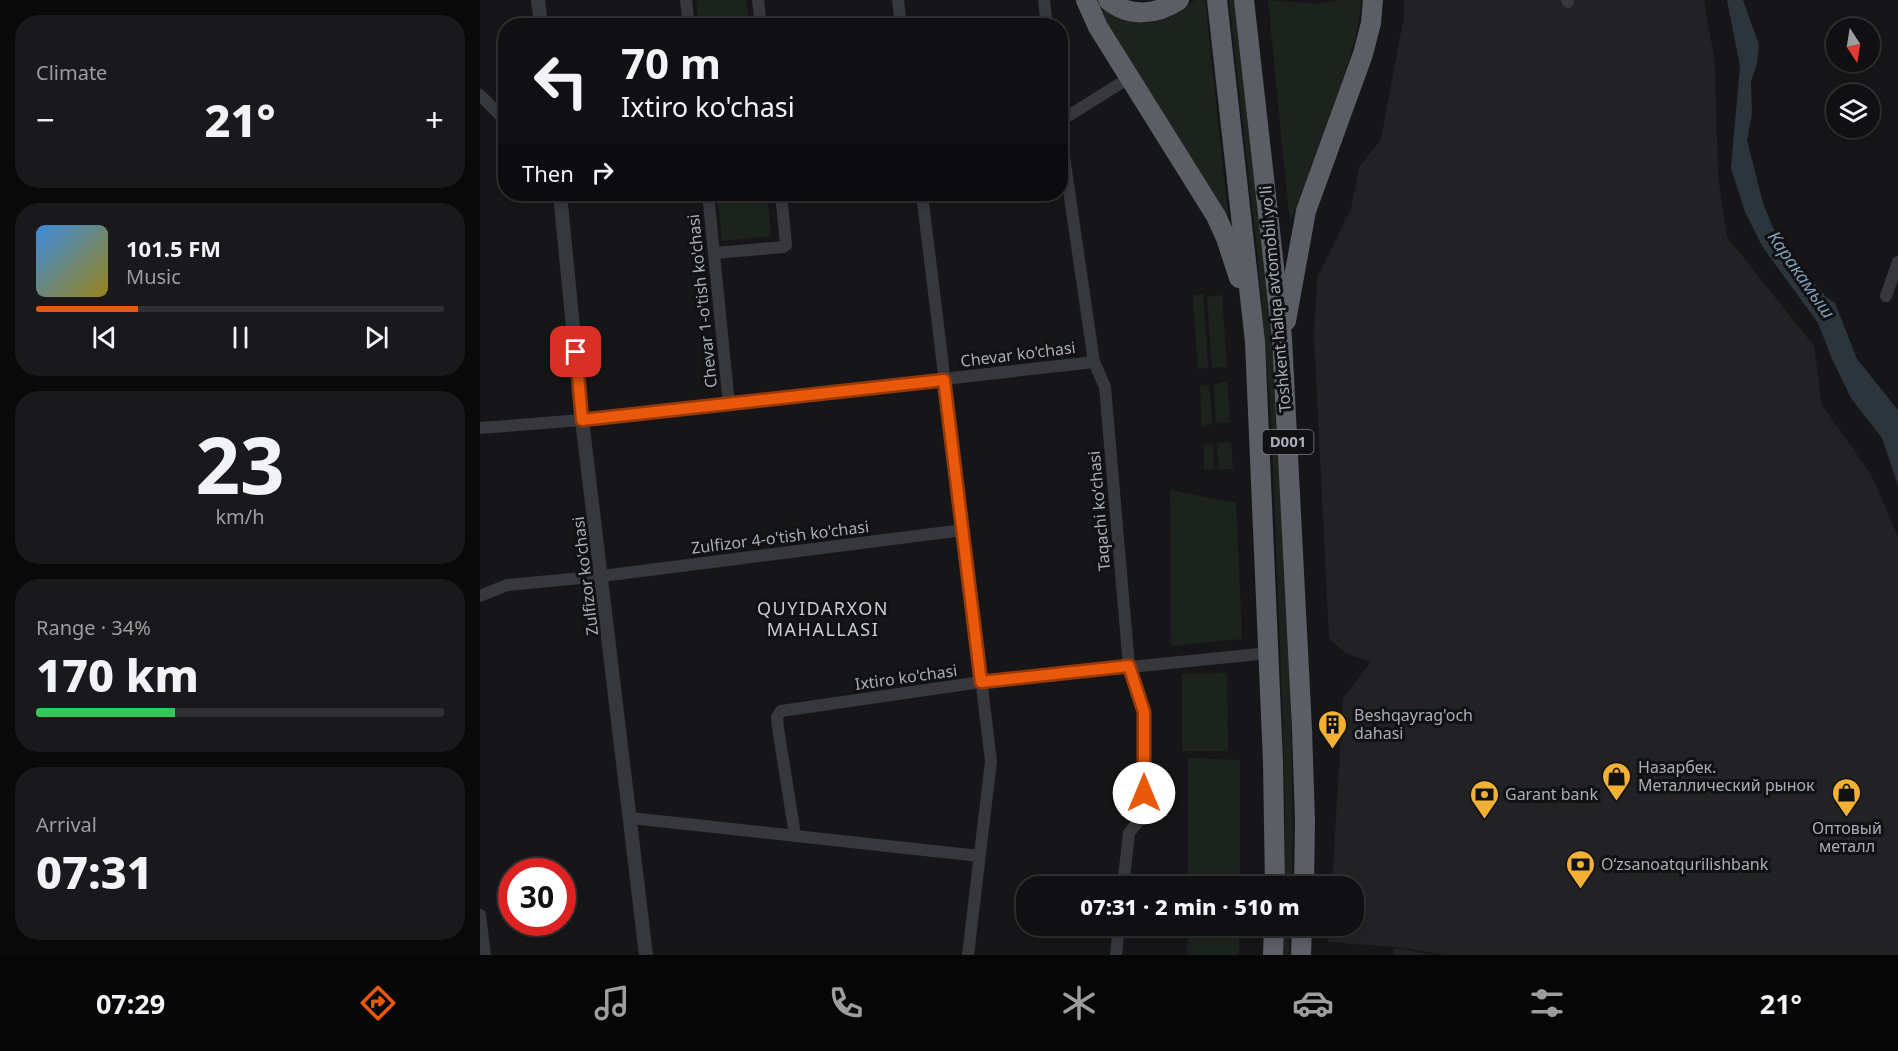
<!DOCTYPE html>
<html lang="en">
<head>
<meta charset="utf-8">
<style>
	body { margin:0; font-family:"Noto Sans",sans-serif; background:#19191b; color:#f1f3f6; height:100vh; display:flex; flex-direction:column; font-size:22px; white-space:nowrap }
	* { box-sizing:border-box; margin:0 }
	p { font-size:20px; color:#9c9d9f }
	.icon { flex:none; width:33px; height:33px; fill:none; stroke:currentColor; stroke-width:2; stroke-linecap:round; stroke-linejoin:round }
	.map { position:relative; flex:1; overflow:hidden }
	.sheet { display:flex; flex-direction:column; gap:15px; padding:15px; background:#09090a; width:480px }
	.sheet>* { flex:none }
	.hud { position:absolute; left:18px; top:18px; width:570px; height:183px; border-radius:24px; box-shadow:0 3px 9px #0003,0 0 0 2px #303032; background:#101012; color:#f1f3f6; overflow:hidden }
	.needle { width:39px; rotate:168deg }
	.buttons { position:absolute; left:1346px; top:18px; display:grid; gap:12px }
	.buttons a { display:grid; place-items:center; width:54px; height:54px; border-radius:50%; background:#101012; box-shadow:0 3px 9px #0003,0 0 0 2px #303032; font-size:30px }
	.speed { position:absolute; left:18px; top:858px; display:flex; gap:12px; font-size:30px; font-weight:700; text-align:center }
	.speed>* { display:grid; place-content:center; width:78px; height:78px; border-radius:50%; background:#101012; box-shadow:0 3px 9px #0003,0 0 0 2px #303032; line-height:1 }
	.speed .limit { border:9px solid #d22; background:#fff; color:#111 }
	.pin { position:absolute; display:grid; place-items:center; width:51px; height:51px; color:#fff; margin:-26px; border-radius:12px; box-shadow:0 3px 9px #0006 }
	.me { position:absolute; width:66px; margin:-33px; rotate:0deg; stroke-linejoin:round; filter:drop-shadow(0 0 4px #0008) }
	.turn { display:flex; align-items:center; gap:21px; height:126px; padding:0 24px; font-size:27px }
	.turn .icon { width:78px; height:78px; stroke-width:2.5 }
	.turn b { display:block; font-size:42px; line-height:51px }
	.then { display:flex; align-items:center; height:57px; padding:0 24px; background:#0003; gap:12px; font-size:22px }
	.big { font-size:45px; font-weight:800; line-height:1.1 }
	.sheet .widget { flex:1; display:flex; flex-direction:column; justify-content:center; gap:9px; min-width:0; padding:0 21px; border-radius:24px; background:#19191b }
	.sheet .dial { align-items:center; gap:0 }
	.dial b { font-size:78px; line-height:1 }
	.song { display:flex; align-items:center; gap:18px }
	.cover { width:72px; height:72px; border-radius:9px; background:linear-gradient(135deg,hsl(210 70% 55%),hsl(50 70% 35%)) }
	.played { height:6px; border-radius:3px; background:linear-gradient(90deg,#ea580c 25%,#303032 25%) }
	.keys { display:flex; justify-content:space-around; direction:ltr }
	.heat { display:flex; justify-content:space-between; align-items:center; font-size:33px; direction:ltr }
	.charge { height:9px; border-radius:4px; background:linear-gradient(90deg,#34c759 34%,#303032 0) }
	.trip { position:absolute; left:536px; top:876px; width:348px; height:60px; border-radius:24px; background:#101012; box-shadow:0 3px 9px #0003,0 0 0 2px #303032; font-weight:800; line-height:60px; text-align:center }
	.menu { display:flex; height:96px; justify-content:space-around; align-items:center; background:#060607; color:#9c9d9f }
	.menu .icon { width:42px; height:42px }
	.menu .on { color:#ea580c }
	.menu b { font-size:27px; color:#f1f3f6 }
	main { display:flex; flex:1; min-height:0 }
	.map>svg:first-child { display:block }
</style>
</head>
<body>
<main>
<section class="sheet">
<div class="widget"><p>Climate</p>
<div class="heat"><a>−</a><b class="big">21°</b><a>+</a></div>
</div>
<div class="widget">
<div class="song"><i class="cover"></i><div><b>101.5 FM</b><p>Music</p></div></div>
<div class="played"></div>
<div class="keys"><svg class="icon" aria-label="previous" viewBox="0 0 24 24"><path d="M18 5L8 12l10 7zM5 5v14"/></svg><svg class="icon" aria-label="pause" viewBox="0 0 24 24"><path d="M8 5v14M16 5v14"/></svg><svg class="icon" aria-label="next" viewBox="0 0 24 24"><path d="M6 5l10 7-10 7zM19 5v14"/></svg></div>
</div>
<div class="widget dial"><b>23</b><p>km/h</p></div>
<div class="widget"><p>Range · 34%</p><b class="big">170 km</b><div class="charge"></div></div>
<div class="widget"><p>Arrival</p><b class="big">07:31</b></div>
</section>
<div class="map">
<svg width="1418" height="955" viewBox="0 0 1418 955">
	<rect width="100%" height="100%" fill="#161618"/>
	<!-- built -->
	<g fill="#222225">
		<polygon points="924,0 1224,0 1235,63 1238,176 1247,237 1334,346 1342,405 1390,473 1418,536 1418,955 966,955 915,947 848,942 849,926 873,926 873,886 852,886 863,698 891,662 865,653 849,638 834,337 837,278 871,209 879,167 901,139 924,16"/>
		<polygon points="914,948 956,955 914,955"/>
	</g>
	<!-- green -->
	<g fill="#1c231d">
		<polygon points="216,0 266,0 269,25 219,25"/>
		<path d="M715,0h10l24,223 -134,-221c38,26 64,29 100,-2z"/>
		<polygon points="749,0 756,0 794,352 810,669 813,828 812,886 804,886 805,803 802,694 791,416 777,250"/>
		<path d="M788,0l48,4 23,-4h22c-1,29 -11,57 -20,85 -16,46 -34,92 -51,138z"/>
		<polygon points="237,194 287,194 291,236 242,241"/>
		<polygon points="723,294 728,368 718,369 713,295"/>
		<polygon points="742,295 747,367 732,368 727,297"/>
		<polygon points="747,381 750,422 736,423 734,385"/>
		<polygon points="729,385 732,424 722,427 720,386"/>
		<polygon points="751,442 753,469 739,469 737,443"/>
		<polygon points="733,444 734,469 724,469 724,445"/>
		<polygon points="690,490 756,503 762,639 691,646"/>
		<polygon points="747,673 748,751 702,751 702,674"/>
		<polygon points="708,758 760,760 760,886 708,886"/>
		<polygon points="708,926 759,926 759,955 707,955"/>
		<polygon points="802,926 810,926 809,955 801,955"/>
	</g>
	<!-- water -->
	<polygon fill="#2c353c" points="1247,0 1263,0 1279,45 1277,64 1271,81 1272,113 1267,140 1283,203 1293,228 1319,264 1346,297 1355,303 1377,359 1418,410 1418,485 1402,438 1371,398 1352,359 1338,323 1282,246 1265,212 1251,168 1260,66"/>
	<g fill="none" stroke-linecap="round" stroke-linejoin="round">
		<!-- minor -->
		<g stroke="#37383d" stroke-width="12">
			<polyline points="206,0 209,26"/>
			<polyline points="278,0 281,26"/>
			<polyline points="418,0 421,26"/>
			<polyline points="564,0 567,26"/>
			<polyline points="1087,0 1088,2"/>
			<polyline points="0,95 26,121"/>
			<polyline points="580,121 649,78"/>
			<polyline points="580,129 614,362 625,387 649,666 664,712 664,814 649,833 643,886"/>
			<polyline points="228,194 249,405"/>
			<polyline points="442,194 511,761 488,955"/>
			<polyline points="235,253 303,247 306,245 301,194"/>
			<polyline points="1406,296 1418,262"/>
			<polyline points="0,428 102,420 614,362"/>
			<polyline points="0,596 27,585 122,576 483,530"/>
			<polyline points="151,818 499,856"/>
			<polyline points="315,835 298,728 297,717 301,711 501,682 789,653"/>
			<polyline points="0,915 5,955"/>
			<polyline points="636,955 639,926"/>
		</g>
		<!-- tertiary -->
		<g stroke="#37383d" stroke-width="14">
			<polyline points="58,0 61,26"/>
			<polyline points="80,194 102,420 166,955"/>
		</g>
		<!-- trunk -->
		<g stroke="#5b5e65" stroke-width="20">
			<polyline points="606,0 618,27 736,216 746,238 759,278"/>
			<path d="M628,0c21,18 49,15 71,0"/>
			<polyline points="737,0 775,342 793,762 795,886"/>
			<polyline points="764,0 802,338 822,729 825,821 824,886"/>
			<polyline points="806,321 826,211 883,54 891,23 893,0"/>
			<polyline points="793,955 794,926"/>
			<polyline points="821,955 822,926"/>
		</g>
	</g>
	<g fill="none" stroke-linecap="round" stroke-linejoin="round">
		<defs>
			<polyline id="route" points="96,352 102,420 464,380 501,682 649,666 664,712 664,793"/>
		</defs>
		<!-- route casing -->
		<use href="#route" stroke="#983908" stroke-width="15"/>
		<!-- route -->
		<use href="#route" stroke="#ea580c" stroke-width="10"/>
	</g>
	<!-- icons -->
	<defs>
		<symbol id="building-pin" viewBox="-11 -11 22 30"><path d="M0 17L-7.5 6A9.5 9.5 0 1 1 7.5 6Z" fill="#f2b134" stroke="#111113"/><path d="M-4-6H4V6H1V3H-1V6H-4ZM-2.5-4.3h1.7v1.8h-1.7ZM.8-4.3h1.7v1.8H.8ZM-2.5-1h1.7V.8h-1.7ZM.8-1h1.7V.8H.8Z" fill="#111"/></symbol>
		<symbol id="shop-pin" viewBox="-11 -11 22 30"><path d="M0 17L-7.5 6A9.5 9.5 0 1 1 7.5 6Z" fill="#f2b134" stroke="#111113"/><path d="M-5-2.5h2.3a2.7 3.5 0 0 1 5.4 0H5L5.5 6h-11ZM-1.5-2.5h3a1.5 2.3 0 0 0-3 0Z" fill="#111"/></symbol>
		<symbol id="bank-pin" viewBox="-11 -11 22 30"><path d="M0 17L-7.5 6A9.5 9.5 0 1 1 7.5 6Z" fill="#f2b134" stroke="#111113"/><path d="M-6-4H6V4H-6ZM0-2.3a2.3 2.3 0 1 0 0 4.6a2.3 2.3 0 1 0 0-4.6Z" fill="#111"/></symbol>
	</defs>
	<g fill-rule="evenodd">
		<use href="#building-pin" x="836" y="708" width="33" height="45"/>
		<use href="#shop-pin" x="1120" y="760" width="33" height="45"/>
		<use href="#shop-pin" x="1350" y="776" width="33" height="45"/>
		<use href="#bank-pin" x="988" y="778" width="33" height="45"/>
		<use href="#bank-pin" x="1084" y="848" width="33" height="45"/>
	</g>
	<g text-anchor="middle" stroke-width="6" stroke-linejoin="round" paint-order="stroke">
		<!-- shield labels -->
		<rect fill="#111113" stroke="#7b7e86" stroke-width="1.5" x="782.5" y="430" width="51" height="24" rx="4.5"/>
		<g font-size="15" font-weight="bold" fill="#a8adb8">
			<text x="808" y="447">D001</text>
		</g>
		<!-- street labels -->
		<g font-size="16" fill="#a8adb8" stroke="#111113">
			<text transform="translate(795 299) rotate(-95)" y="6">Toshkent halqa avtomobil yo'li</text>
			<text transform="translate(222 301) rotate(-96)" y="6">Chevar 1-o'tish ko'chasi</text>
			<text transform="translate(538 354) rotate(-7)" y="6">Chevar ko'chasi</text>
			<text transform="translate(619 511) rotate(-95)" y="6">Taqachi koʻchasi</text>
			<text transform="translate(300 537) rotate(-7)" y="6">Zulfizor 4-o'tish ko'chasi</text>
			<text transform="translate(105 576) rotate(-97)" y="6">Zulfizor ko'chasi</text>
			<text transform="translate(426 677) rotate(-8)" y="6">Ixtiro ko'chasi</text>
		</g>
		<!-- poi labels -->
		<g font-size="16" fill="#a8adb8" stroke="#111113" text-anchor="start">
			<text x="874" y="721">Beshqayrag'och<tspan x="874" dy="18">dahasi</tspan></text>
			<text x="1158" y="773">Назарбек.<tspan x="1158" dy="18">Металлический рынок</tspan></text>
			<text x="1025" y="800">Garant bank</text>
			<text x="1367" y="834" text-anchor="middle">Оптовый<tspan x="1367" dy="18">металл</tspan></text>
			<text x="1121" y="870">Oʻzsanoatqurilishbank</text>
		</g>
		<!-- water labels -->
		<g font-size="18" font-style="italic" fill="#7f9bb3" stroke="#111113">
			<text transform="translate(1321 275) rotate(55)" y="6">Каракамыш</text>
		</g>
		<!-- neighbourhood labels -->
		<g font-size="18" letter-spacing="1.5" fill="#c9ccd4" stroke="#111113">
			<text x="343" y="615">QUYIDARXON<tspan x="343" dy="21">MAHALLASI</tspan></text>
		</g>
	</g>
</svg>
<div class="buttons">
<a><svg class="needle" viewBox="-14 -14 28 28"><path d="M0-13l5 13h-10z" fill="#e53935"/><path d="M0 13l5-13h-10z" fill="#9c9d9f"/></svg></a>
<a><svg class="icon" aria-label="layers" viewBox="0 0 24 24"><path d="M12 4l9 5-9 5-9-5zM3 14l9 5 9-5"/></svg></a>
</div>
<div class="speed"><div class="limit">30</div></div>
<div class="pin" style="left:96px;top:352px;background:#d93025"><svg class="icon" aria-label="arrive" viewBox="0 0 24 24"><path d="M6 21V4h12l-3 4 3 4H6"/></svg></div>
<svg class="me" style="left:664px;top:793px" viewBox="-20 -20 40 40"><circle r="19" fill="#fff"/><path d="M0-13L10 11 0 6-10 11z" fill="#ea580c"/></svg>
<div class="trip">07:31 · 2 min · 510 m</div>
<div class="hud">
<div class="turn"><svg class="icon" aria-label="left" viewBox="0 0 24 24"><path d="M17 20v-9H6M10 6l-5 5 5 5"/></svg><div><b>70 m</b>Ixtiro ko'chasi</div></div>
<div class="then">Then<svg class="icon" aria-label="right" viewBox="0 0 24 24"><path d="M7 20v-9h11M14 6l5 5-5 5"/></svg></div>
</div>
</div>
</main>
<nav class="menu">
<b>07:29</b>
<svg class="icon on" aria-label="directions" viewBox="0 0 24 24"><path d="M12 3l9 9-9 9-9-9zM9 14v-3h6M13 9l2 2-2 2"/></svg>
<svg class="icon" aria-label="music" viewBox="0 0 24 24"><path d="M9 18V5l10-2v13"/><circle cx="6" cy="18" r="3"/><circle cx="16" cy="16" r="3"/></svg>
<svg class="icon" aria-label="phone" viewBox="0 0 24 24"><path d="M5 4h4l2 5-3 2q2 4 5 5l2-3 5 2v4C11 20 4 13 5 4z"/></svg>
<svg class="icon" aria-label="climate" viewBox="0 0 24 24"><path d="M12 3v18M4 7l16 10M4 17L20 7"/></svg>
<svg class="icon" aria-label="car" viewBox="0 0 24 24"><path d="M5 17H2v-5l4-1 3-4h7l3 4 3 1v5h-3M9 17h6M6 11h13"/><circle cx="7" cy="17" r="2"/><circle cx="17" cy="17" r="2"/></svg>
<svg class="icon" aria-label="filters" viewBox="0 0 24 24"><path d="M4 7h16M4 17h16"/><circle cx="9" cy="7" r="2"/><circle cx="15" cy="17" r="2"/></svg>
<b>21°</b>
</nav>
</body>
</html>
